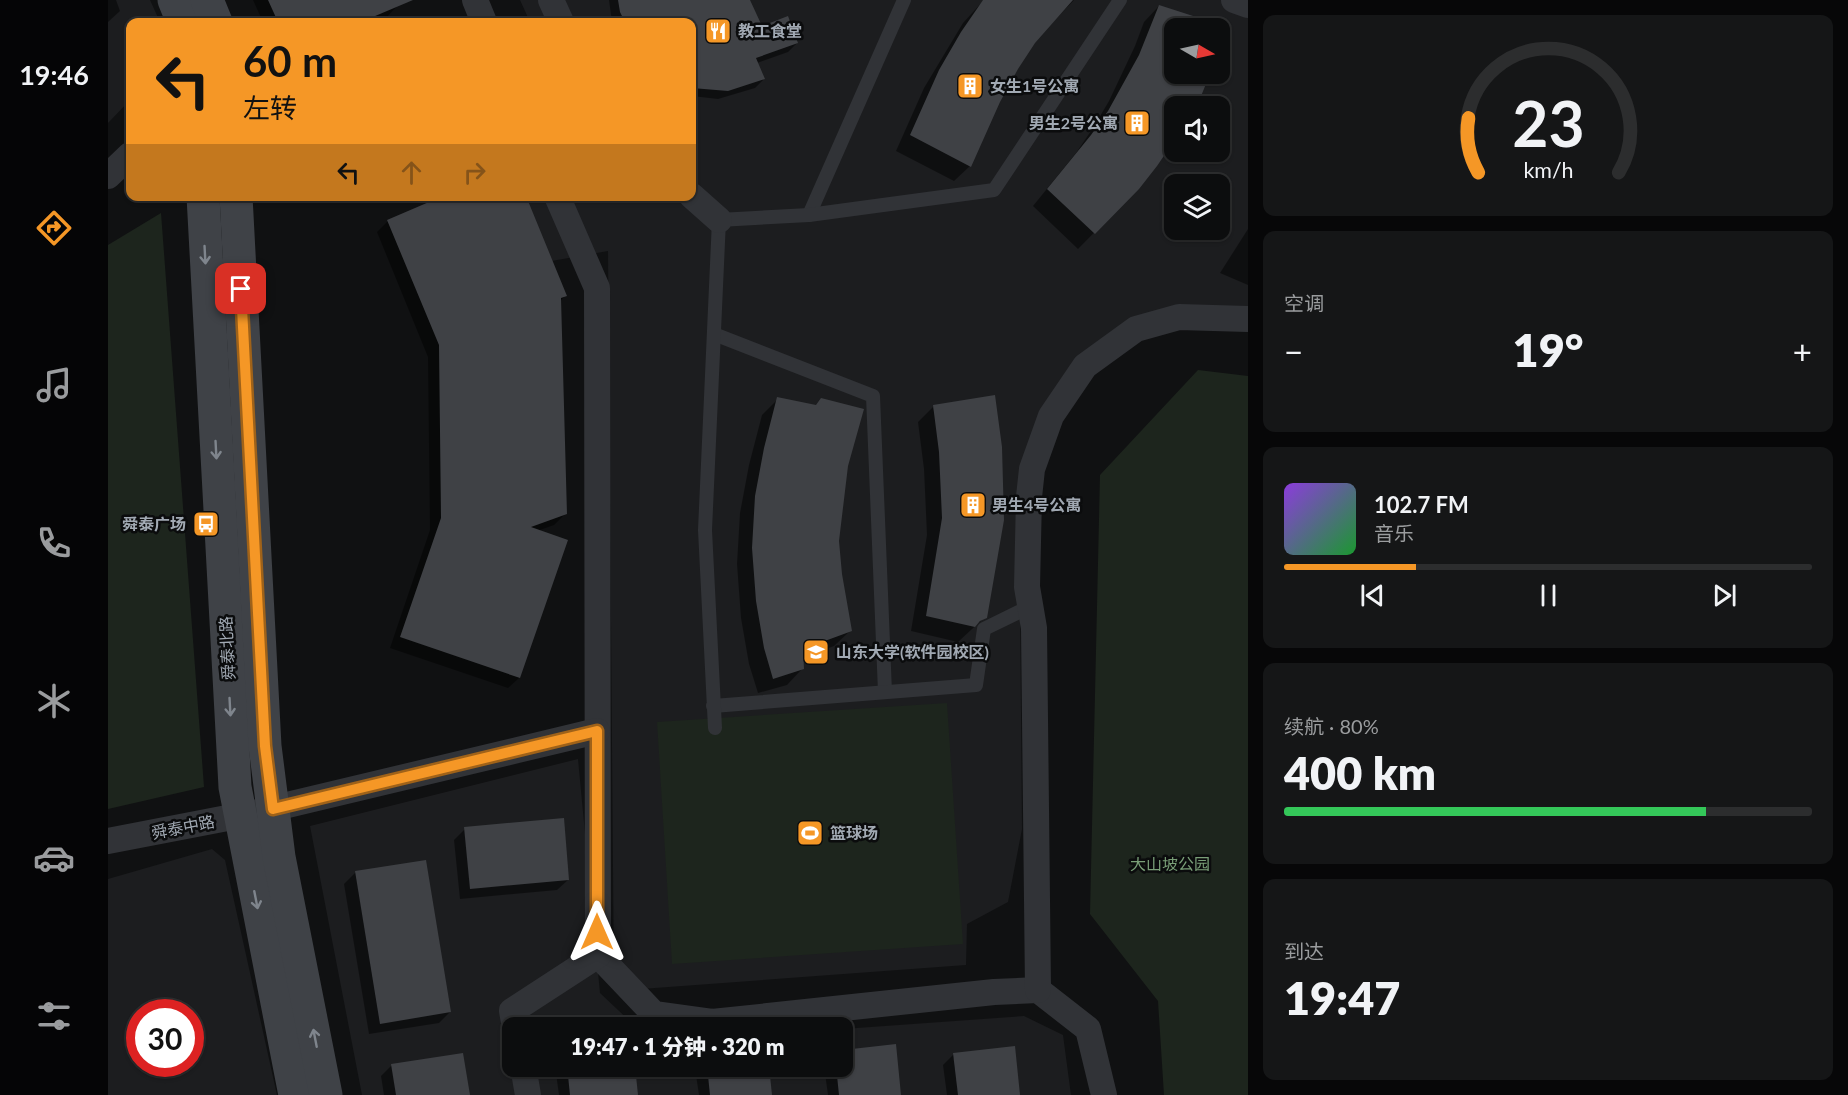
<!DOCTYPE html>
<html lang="zh">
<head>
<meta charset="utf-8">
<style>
	body { margin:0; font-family:Lato,"Noto Sans SC",sans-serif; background:#151617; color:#f1f3f6; height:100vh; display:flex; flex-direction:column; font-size:22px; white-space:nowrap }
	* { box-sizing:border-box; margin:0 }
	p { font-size:20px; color:#9a9c9e }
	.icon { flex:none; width:33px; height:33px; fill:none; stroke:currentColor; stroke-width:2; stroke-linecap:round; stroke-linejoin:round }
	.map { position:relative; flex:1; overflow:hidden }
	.drawer { display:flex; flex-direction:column; gap:15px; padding:15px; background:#070708; width:600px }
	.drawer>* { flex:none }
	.hud { position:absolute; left:18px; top:18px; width:570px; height:183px; border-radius:12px; box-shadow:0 2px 4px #0004,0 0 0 2px #2c2d2e; background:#f59726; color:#111; overflow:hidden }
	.needle { width:39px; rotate:99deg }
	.fabs { position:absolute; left:1056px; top:18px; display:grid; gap:12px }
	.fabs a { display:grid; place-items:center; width:66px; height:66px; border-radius:12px; background:#0c0d0e; box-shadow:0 2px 4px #0004,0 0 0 2px #2c2d2e; font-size:30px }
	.speed { position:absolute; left:18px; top:999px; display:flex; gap:12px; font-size:30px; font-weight:700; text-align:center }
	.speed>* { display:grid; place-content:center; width:78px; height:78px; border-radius:50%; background:#0c0d0e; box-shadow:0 2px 4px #0004,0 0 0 2px #2c2d2e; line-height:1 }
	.speed .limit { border:9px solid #d22; background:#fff; color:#111 }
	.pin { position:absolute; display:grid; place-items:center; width:51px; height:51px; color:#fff; margin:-26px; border-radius:12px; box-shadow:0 3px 9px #0006 }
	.me { position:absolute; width:66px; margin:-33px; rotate:0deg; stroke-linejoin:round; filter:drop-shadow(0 0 4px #0008) }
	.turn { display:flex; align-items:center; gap:21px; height:126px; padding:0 18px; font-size:27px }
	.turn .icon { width:78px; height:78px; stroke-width:2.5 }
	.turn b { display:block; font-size:42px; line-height:51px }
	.lanes { display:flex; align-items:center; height:57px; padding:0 18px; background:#0003; justify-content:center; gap:30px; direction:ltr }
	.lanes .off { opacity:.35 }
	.big { font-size:45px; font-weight:800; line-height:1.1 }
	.drawer .card { flex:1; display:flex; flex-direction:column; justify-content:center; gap:9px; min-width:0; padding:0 21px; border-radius:12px; background:#151617 }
	.drawer .dial { align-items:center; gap:0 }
	.dial svg { height:156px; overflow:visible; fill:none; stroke:#2c2d2e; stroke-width:7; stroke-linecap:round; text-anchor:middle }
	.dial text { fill:#f1f3f6; stroke:none }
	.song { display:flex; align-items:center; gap:18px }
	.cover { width:72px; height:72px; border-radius:9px; background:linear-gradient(135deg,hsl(270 70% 55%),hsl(130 70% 35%)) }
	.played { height:6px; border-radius:3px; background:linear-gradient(90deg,#f59726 25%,#2c2d2e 25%) }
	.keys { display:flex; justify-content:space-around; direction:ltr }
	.heat { display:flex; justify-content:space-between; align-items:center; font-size:33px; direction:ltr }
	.charge { height:9px; border-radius:4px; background:linear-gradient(90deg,#34c759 80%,#2c2d2e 0) }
	.trip { position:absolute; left:394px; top:1017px; width:351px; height:60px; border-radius:12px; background:#0c0d0e; box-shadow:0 2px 4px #0004,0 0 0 2px #2c2d2e; font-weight:800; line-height:60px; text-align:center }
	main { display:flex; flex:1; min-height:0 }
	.tab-bar { display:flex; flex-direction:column; width:108px; justify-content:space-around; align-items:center; background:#050506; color:#9a9c9e }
	.tab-bar .icon { width:42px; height:42px }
	.tab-bar .current { color:#f59726 }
	.tab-bar b { font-size:27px; color:#f1f3f6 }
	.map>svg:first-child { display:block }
</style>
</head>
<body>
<main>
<nav class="tab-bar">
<b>19:46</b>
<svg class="icon current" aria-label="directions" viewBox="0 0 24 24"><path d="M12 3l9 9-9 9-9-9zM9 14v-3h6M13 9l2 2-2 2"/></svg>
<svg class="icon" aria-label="music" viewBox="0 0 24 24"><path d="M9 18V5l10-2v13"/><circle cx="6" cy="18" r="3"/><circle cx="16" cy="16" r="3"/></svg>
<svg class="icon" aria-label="phone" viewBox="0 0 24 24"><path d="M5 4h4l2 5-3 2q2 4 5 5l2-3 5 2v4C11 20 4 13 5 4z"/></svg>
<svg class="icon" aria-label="climate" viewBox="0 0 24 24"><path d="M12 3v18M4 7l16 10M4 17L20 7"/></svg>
<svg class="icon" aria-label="car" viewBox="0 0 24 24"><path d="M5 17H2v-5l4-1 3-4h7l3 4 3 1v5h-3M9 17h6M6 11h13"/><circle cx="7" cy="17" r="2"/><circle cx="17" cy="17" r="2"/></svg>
<svg class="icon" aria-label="filters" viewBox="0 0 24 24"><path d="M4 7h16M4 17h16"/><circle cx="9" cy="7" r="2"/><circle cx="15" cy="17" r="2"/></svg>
</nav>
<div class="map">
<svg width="1140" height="1095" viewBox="0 0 1140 1095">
	<rect width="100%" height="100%" fill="#101112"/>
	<!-- built -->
	<g fill="#1c1d1f" fill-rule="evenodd">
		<polygon points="0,0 42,0 52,22 22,22 22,100 0,123"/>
		<path d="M412,0h728v307l-113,11 -116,157 3,354 -14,73 -41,22 -1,41 -352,26 -6,-740 -62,11 -22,-65 168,-1v-174h-162zM1066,28h46v46h-46zM1066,106h46v46h-46zM1066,184h46v46h-46z"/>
		<polygon points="470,759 492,993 528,1027 405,1028 405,1066 735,1066 735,1029 916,1016 955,1035 963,1095 254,1095 202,826"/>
		<path d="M104,849l13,11 52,235h-169v-216zM32,1012h50v52h-50z"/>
	</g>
	<!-- green -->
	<g fill="#1d251d">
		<polygon points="53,213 96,787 0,809 0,245"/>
		<polygon points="1090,370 1140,376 1140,1095 1056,1095 1050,1001 982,914 992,475"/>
		<polygon points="839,703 855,944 564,964 549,722"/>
	</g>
	<!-- shadow -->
	<g fill="#0007">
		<polygon points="0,0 8,0 12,11 0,22"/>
		<polygon points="145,0 287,0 289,6 279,17 265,22 155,22"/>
		<polygon points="501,0 640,0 653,28 689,43 680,52 649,63 656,79 647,88 610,99 584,96 584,22 504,22"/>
		<polygon points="876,0 966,0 926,42 890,101 862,166 846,181 788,151 816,88 855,23"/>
		<polygon points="1051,6 1087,18 1102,28 1066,28 1066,74 1099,74 1083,106 1066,106 1066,137 1029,189 970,249 925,206 968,153 985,128 1001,101 1027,46 1036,22"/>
		<polygon points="280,221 457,296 452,301 457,514 446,525 429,531 458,541 411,678 400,688 282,648 322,530 320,357 269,232"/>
		<polygon points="1140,229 1140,285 1112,273"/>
		<polygon points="670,399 739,466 730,541 732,575 742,631 726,646 694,658 694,669 679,685 650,693 641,664 633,618 629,564 632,513 641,465 654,415"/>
		<polygon points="825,407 877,617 850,642 803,631 819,535 816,469 810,422"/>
		<polygon points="357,829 460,880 449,890 352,899 346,840"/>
		<polygon points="317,861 342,1012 331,1023 261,1034 236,884 247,873"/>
		<polygon points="735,1051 792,1095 720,1095 716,1066 735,1066"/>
		<polygon points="846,1054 911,1095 839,1095 835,1065"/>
		<polygon points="283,1066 360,1095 276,1095 273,1076"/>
		<polygon points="447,1066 526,1066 529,1095 451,1095"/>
		<polygon points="597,1066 660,1066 663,1095 591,1095 588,1075"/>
	</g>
	<!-- building -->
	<g fill="#3f4145">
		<polygon points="160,0 305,0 253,22 170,22"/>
		<polygon points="510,0 642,0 654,26 680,16 690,43 648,58 657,79 620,91 584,88 584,22 517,22 512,12"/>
		<polygon points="875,0 965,0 927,43 910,69 892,102 863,167 802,135 831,70 853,32"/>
		<polygon points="1051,5 1113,25 1113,28 1066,28 1066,74 1102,74 1089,106 1066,106 1066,141 1049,166 1031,189 987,234 939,189 983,135 1000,111 1031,55"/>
		<polygon points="335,196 418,196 459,296 453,298 459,514 423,527 460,540 412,678 292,637 333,518 331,345 279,220"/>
		<polygon points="887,395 894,447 896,520 879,618 872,621 867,627 818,616 834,518 831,452 825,405"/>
		<polygon points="669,397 708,405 713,398 756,409 740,466 731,541 734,574 744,631 695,649 696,669 665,679 656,648 648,601 644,548 647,496 656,448"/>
		<polygon points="456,818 461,880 362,889 356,827"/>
		<polygon points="318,860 343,1012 272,1024 247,871"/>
		<polygon points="788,1044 793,1095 731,1095 728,1066 735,1066 735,1050"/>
		<polygon points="907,1046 912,1095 850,1095 845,1053"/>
		<polygon points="355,1053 362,1095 288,1095 283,1064"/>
		<polygon points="459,1066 527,1066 530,1095 462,1095"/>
		<polygon points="599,1066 661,1066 664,1095 602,1095"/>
	</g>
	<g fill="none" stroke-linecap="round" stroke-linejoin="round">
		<!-- service -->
		<g stroke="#313337" stroke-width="14">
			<polyline points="701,215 796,0"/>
			<polyline points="606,334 765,396 777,692"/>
			<polyline points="605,706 868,685 876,629 923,606"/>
			<polyline points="607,728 597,530 611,220 701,215 886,190 1012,0"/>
		</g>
		<!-- minor -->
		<g stroke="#313337" stroke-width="26">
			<polyline points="367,0 376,22"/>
			<polyline points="443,0 453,22"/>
			<polyline points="1126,0 1140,5"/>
			<polyline points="0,176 22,155"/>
			<polyline points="449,196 489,288 490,955 546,1014 604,1022 886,992 930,990 980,1029 996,1095"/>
			<polyline points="584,196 611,220"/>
			<polyline points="0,841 150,812 489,731"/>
			<polyline points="930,990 926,628 919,587 921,497 924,469 943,416 977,366 1028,329 1071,317 1140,319"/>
			<polyline points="407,1028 404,1011 490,955"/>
			<polyline points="415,1066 420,1095"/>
		</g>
		<!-- secondary -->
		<g stroke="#3f4247" stroke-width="33">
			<polyline points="66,0 75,22"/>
			<polyline points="99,0 108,22"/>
			<polyline points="95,196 127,787 187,1095"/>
			<polyline points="128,196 157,746 171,857 218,1095"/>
		</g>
	</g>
	<!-- one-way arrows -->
	<defs><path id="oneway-shaft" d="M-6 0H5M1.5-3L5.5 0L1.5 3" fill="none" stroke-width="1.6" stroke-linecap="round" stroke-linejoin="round" transform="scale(1.5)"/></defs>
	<g stroke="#7f858d">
		<use href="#oneway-shaft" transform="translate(97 255) rotate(87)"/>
		<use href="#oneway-shaft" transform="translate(108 450) rotate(87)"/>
		<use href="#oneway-shaft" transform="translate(122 707) rotate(87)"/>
		<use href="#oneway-shaft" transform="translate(148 900) rotate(79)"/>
		<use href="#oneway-shaft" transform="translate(207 1038) rotate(-101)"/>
	</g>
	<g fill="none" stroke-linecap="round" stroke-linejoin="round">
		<defs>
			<polyline id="route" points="133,289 157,746 165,809 489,731 489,932"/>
		</defs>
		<!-- route casing -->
		<use href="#route" stroke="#9f6219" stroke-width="15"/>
		<!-- route -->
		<use href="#route" stroke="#f59726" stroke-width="10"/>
	</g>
	<!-- icons -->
	<defs>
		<symbol id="restaurant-square" viewBox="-11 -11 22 22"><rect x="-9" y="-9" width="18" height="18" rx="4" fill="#f59726" stroke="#0b0c0d"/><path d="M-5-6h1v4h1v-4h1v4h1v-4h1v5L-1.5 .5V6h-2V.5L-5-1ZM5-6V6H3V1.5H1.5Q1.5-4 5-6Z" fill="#fff"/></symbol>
		<symbol id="building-square" viewBox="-11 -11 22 22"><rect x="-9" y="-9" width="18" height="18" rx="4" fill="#f59726" stroke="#0b0c0d"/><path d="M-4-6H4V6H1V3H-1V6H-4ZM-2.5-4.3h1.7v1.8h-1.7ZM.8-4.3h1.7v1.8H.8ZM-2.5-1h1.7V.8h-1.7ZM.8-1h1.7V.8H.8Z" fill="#fff"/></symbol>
		<symbol id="bus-square" viewBox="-11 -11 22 22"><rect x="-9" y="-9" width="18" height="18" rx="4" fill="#f59726" stroke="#0b0c0d"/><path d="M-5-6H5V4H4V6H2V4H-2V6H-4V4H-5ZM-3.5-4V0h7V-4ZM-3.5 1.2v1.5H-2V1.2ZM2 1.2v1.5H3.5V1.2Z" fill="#fff"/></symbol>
		<symbol id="university-square" viewBox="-11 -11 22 22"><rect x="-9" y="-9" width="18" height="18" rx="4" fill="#f59726" stroke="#0b0c0d"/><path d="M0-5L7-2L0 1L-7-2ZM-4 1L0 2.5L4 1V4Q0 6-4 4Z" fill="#fff"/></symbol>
		<symbol id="stadium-square" viewBox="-11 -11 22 22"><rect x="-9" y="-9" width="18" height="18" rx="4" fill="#f59726" stroke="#0b0c0d"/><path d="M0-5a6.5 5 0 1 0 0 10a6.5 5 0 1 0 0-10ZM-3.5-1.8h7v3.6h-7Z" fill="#fff"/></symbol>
	</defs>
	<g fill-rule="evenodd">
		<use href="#restaurant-square" x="595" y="16" width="30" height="30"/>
		<use href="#building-square" x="847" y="71" width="30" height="30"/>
		<use href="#building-square" x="1014" y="108" width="30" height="30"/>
		<use href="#building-square" x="850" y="490" width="30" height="30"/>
		<use href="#bus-square" x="83" y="509" width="30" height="30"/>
		<use href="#university-square" x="693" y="637" width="30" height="30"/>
		<use href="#stadium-square" x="687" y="818" width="30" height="30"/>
	</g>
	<g text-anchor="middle" stroke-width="5" stroke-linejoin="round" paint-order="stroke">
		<!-- poi labels -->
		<g font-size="16" font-weight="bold" fill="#a1a9b3" stroke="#0b0c0d" text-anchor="start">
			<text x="630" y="37">教工食堂</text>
			<text x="882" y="92">女生1号公寓</text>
			<text x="1010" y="129" text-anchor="end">男生2号公寓</text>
			<text x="884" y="511">男生4号公寓</text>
			<text x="78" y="530" text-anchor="end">舜泰广场</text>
			<text x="728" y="658">山东大学(软件园校区)</text>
			<text x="722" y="839">篮球场</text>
		</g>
		<!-- street labels -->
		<g font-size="16" fill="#a1a9b3" stroke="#0b0c0d">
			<text transform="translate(119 648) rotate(-93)" y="6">舜泰北路</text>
			<text transform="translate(75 827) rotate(-11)" y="6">舜泰中路</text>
		</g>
		<!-- park labels -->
		<g font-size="16" fill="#7a9f78" stroke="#0b0c0d">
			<text x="1062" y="870">大山坡公园</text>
		</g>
	</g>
</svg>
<div class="fabs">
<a><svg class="needle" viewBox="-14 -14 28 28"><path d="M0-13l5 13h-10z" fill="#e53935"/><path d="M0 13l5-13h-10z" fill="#9a9c9e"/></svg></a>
<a><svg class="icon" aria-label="sound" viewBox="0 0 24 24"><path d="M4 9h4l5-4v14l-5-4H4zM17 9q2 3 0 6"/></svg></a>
<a><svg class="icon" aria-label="layers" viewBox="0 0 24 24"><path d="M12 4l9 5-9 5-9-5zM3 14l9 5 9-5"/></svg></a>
</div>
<div class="speed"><div class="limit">30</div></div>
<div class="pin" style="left:133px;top:289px;background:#d93025"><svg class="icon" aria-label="arrive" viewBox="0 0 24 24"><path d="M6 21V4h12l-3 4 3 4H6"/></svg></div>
<svg class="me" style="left:489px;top:932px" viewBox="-20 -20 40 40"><path d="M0-17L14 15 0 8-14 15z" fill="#f59726" stroke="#fff" stroke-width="4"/></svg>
<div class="trip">19:47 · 1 分钟 · 320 m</div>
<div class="hud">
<div class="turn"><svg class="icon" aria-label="left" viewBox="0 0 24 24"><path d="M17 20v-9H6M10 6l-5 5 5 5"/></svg><div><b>60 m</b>左转</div></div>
<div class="lanes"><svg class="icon" aria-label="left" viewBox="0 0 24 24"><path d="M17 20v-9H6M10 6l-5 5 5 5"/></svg><svg class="icon off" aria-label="ahead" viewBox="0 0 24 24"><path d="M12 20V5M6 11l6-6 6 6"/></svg><svg class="icon off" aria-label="right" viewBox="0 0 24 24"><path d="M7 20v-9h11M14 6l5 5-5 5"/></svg></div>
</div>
</div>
<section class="drawer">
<div class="card dial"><svg viewBox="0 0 100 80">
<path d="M14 69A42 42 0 1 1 86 69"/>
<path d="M14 69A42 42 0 0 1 9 41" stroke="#f59726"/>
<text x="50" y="56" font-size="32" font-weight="700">23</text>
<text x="50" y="72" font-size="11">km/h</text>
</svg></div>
<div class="card"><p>空调</p>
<div class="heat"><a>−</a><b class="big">19°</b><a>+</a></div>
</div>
<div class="card">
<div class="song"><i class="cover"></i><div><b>102.7 FM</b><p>音乐</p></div></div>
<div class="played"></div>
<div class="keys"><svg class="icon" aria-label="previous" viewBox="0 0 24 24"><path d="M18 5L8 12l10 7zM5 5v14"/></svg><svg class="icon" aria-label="pause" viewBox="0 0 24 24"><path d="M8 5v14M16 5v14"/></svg><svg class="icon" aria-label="next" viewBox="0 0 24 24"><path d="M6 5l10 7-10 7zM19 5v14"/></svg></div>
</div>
<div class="card"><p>续航 · 80%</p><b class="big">400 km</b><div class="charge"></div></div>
<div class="card"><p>到达</p><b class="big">19:47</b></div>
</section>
</main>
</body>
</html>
